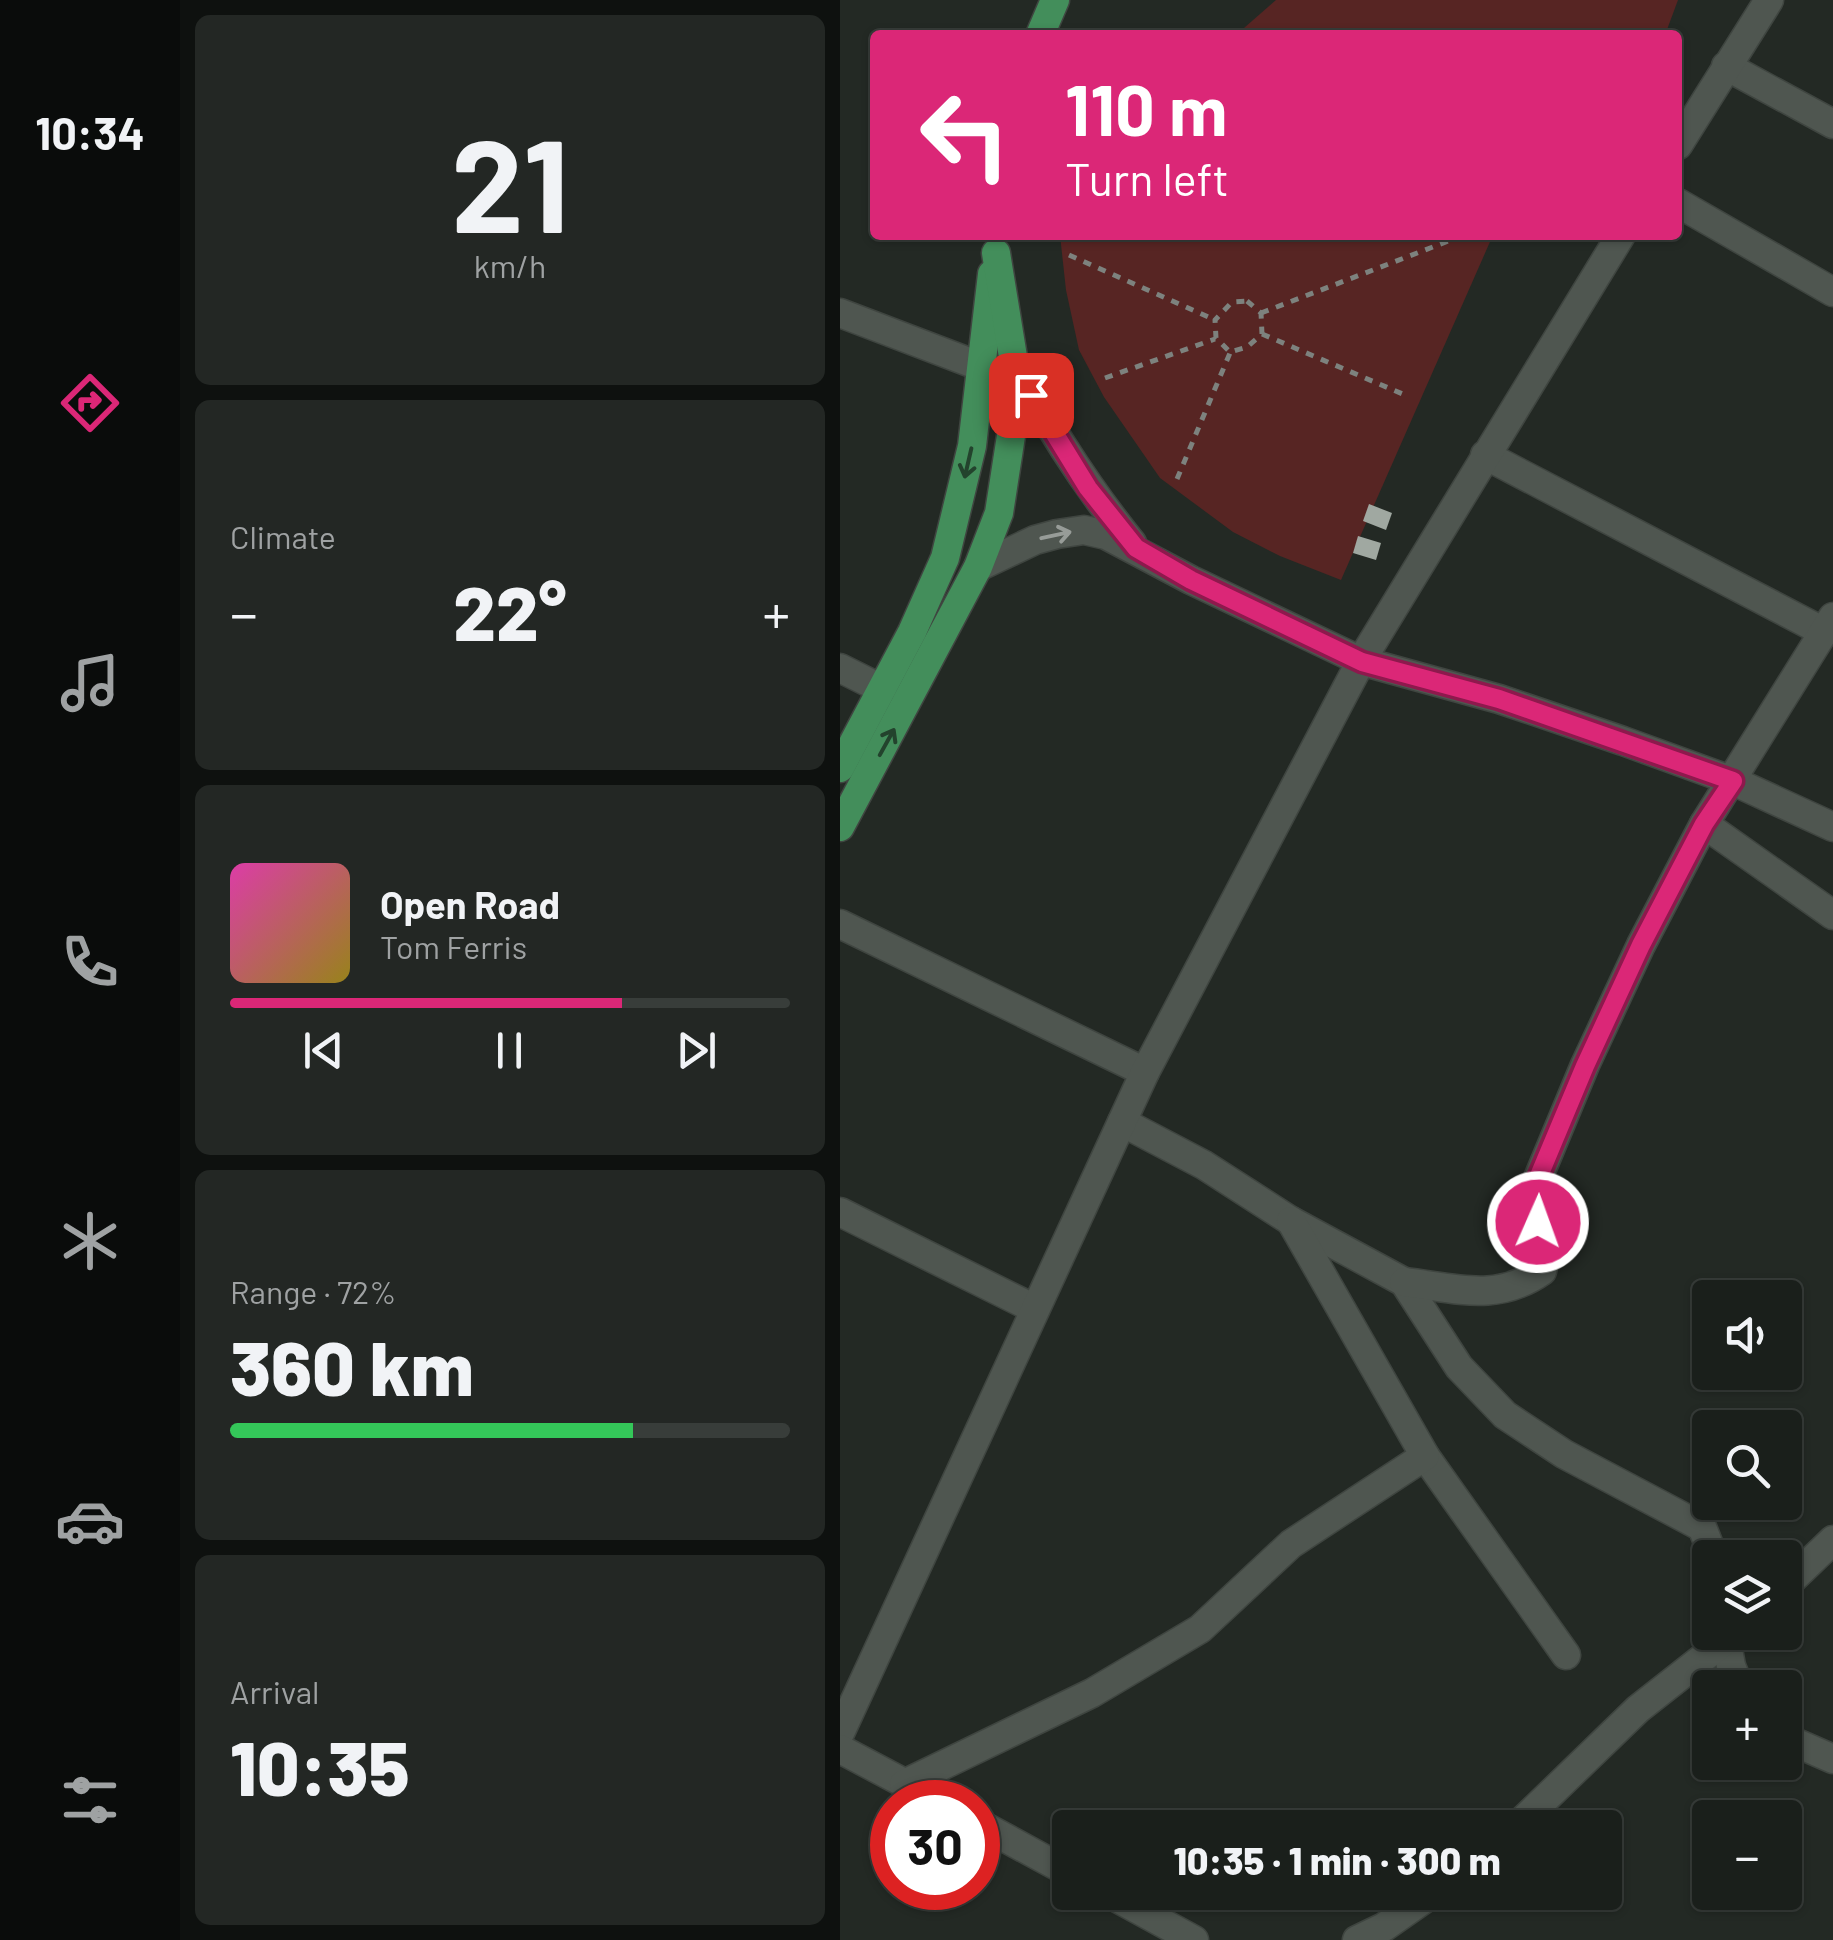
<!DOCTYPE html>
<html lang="en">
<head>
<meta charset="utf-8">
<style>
	body { margin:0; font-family:Barlow,sans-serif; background:#232724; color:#f1f3f6; height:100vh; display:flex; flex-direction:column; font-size:38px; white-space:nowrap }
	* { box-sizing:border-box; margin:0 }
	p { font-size:32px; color:#9fa2a3 }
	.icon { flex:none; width:55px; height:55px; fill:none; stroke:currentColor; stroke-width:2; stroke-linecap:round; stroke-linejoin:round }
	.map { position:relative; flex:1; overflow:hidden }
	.drawer { display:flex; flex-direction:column; gap:15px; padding:15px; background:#0e110f; width:660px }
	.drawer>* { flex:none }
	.hud { position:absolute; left:30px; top:30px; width:812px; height:210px; border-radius:10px; box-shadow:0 2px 8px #0004,0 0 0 2px #383d3a; background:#db2777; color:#fff; overflow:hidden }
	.buttons { position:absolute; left:852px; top:1280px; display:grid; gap:20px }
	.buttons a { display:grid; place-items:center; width:110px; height:110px; border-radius:10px; background:#1a1f1b; box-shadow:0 2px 8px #0004,0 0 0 2px #383d3a; font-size:50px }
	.speed { position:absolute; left:30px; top:1780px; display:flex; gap:20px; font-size:50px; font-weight:700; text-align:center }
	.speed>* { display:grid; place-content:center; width:130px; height:130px; border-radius:50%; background:#1a1f1b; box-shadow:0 2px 8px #0004,0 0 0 2px #383d3a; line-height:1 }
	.speed .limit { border:15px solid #d22; background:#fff; color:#111 }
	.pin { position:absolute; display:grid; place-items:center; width:85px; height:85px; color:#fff; margin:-42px; border-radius:20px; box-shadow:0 5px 15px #0006 }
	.me { position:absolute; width:110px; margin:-55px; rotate:2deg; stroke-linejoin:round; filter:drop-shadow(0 0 8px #0008) }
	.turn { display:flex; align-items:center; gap:35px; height:210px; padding:0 30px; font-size:45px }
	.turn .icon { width:130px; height:130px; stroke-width:2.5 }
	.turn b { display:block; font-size:70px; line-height:85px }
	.big { font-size:75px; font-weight:800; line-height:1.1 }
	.drawer .tile { flex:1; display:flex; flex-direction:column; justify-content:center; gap:15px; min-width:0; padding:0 35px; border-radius:15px; background:#232724 }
	.drawer .dial { align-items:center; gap:0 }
	.dial b { font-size:130px; line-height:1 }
	.song { display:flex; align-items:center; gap:30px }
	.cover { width:120px; height:120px; border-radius:15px; background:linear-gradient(135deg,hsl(320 70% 55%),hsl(50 70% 35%)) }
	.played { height:10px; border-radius:5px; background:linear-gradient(90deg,#db2777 70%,#383d3a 70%) }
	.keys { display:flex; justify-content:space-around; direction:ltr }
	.heat { display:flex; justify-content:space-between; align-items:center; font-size:55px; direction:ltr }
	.charge { height:15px; border-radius:8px; background:linear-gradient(90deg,#34c759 72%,#383d3a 0) }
	.trip { position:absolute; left:212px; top:1810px; width:570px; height:100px; border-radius:10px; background:#1a1f1b; box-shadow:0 2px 8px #0004,0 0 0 2px #383d3a; font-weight:800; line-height:100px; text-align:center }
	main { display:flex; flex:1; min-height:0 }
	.menu { display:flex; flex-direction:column; width:180px; justify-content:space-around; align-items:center; background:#0a0c0b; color:#9fa2a3 }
	.menu .icon { width:70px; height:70px }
	.menu .active { color:#db2777 }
	.menu b { font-size:45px; color:#f1f3f6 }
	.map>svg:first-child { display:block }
</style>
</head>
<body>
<main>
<nav class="menu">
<b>10:34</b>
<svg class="icon active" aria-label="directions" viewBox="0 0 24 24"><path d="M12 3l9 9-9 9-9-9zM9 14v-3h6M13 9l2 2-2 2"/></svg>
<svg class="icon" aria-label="music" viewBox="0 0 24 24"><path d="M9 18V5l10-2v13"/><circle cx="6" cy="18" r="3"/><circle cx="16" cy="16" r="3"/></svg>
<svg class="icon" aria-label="phone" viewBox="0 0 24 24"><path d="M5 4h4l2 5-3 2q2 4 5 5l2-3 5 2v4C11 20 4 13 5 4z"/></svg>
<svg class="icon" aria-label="climate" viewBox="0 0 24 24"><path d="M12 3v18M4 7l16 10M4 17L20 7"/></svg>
<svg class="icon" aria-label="car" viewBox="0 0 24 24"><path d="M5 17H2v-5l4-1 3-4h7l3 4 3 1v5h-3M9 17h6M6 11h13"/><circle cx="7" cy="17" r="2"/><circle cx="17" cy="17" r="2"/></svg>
<svg class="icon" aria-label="filters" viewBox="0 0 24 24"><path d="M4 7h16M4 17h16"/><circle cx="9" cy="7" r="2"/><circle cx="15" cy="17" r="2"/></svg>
</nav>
<section class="drawer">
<div class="tile dial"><b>21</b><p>km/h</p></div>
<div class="tile"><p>Climate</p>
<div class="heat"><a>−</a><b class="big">22°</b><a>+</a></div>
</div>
<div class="tile">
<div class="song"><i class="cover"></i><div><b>Open Road</b><p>Tom Ferris</p></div></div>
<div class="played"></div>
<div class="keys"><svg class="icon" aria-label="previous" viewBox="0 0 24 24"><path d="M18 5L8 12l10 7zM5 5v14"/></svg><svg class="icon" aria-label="pause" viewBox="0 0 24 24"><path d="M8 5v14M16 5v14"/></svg><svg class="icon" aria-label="next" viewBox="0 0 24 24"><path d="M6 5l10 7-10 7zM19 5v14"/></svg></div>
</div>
<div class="tile"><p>Range · 72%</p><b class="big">360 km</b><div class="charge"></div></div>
<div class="tile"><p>Arrival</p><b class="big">10:35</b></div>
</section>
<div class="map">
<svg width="993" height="1940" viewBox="0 0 993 1940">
	<rect width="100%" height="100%" fill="#232924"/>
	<!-- green -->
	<g fill="#572523">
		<polygon points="436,0 838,0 825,35 396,35"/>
		<polygon points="220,235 653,235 501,580 440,556 393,532 320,478 264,397 239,350 226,290"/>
	</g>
	<!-- building -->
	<g fill="#a0a8a1">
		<polygon points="529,504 552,513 546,530 523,521"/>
		<polygon points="518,536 541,543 536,560 513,553"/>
	</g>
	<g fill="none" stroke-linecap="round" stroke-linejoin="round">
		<defs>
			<g id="minor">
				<polyline points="886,66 993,124"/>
				<polyline points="838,145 929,0"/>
				<polyline points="838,203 993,292"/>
				<polyline points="0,313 142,367"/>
				<path d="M174,363c35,65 72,123 118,180"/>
				<polyline points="645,455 984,632"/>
				<polyline points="138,567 195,540 217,534 244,530 266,535 351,580 521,661 659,699 783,741 893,781 993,827"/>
				<polyline points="0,668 42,689"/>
				<polyline points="864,824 993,915"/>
				<polyline points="0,924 305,1072"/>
				<polyline points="282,1122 364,1165 451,1221 564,1282 619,1367 665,1415 724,1454 862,1527 874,1558"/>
				<polyline points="0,1212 195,1309"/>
				<path d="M564,1282c52,6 92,21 138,-11l5,-21 -8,-28 -3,-39 49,-118 56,-120 63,-121 129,-207"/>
				<polyline points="585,1456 726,1655"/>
				<polyline points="945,1586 993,1540"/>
				<polyline points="885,1632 891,1666 900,1688"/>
				<polyline points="0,1733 305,1072 521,661 781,235"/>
				<polyline points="945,1738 993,1759"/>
				<polyline points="0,1749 100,1802"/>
				<polyline points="64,1784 252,1693 360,1629 451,1544 585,1456 451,1221"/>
				<polyline points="138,1823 230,1873"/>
				<polyline points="675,1828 798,1709 896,1632"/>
				<polyline points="266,1892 354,1940"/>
				<polyline points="517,1940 544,1927 594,1892"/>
			</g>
			<g id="primary">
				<polyline points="200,35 215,0"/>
				<polyline points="0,768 72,632 105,558 132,446 152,274"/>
				<polyline points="0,827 138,567 159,513 173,423 174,363 156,253"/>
			</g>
		</defs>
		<!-- minor casing -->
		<use href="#minor" stroke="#3f4540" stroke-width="31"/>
		<!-- primary casing -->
		<use href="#primary" stroke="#3f4540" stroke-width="31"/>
		<!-- path -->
		<g stroke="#7d827e" stroke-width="5" stroke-dasharray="8 8" stroke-linecap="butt">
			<polyline points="229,255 375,320"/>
			<polygon points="407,301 421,313 422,334 407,347 390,352 376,338 375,320 392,302"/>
			<polyline points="421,313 624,235"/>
			<polyline points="422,334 565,395"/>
			<polyline points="265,378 375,339"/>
			<polyline points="337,479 390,353"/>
		</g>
		<!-- minor -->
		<use href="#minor" stroke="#4f5650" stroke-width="28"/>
		<!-- primary -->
		<use href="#primary" stroke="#438e5b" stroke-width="28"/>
	</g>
	<!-- one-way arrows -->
	<defs><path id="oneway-shaft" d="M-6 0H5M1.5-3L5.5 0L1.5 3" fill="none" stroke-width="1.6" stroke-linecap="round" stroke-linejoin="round" transform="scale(2.5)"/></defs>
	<g stroke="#23432d">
		<use href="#oneway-shaft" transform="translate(128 463) rotate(103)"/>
		<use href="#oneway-shaft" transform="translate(47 742) rotate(-61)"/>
	</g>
	<use stroke="#979c98" href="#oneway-shaft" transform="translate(216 535) rotate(-12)"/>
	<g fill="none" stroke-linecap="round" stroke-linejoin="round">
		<defs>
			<polyline id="route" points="191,395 248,488 296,548 351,580 522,662 659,699 893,781 864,824 801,945 745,1066 696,1183 698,1222"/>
		</defs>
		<!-- route casing -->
		<use href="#route" stroke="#8e194d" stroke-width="25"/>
		<!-- route -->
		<use href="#route" stroke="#db2777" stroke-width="18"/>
	</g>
</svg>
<div class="buttons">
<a><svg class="icon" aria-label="sound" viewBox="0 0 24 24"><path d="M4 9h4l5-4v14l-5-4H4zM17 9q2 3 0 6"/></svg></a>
<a><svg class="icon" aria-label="search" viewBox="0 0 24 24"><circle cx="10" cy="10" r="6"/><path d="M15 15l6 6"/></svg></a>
<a><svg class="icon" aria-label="layers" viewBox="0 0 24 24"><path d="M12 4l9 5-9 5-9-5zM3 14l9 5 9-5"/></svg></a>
<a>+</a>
<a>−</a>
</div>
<div class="speed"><div class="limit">30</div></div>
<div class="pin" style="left:191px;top:395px;background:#d93025"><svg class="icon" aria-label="arrive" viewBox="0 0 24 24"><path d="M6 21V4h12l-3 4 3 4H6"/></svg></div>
<svg class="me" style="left:698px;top:1222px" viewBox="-20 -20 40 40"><circle r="17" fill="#db2777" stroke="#fff" stroke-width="3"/><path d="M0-11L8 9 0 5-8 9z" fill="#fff"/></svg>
<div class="trip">10:35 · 1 min · 300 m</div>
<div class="hud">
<div class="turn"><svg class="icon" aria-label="left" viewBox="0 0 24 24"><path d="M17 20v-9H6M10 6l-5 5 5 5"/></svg><div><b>110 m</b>Turn left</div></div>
</div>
</div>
</main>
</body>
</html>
